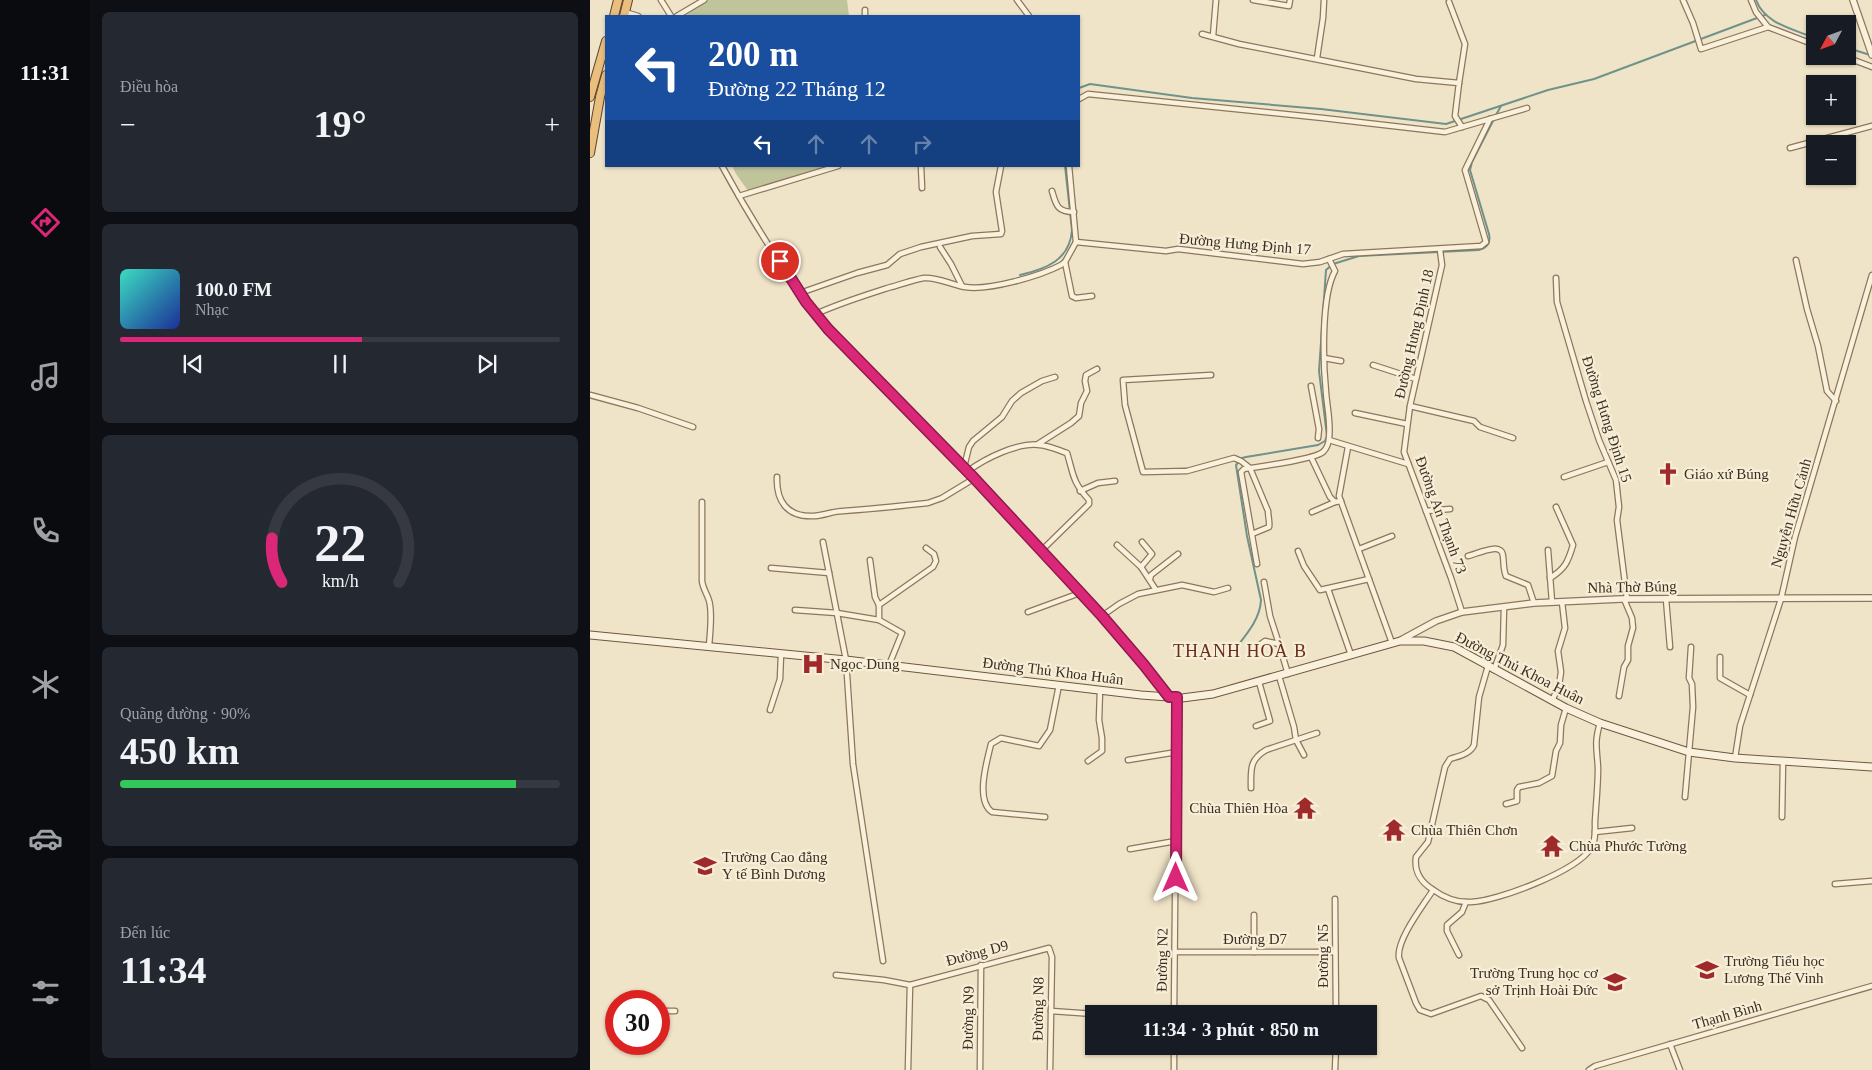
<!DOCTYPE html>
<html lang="vi">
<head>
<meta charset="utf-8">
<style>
	body { margin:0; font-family:"Times New Roman",serif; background:#242831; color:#f1f3f6; height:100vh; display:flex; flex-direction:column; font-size:19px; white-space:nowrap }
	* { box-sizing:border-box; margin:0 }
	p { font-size:16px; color:#9ea1a6 }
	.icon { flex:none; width:28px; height:28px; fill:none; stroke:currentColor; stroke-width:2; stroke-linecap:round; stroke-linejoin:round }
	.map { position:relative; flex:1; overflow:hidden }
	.details { display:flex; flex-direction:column; gap:12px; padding:12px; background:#0d0f14; width:500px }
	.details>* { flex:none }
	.banner { position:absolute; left:15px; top:15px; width:475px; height:152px; border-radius:0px; box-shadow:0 1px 4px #0004; background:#1a4fa0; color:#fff; overflow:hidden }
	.needle { width:32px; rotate:229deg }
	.controls { position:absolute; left:1216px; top:15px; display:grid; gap:10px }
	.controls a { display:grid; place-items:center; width:50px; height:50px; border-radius:0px; background:#171b24; box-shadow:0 1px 4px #0004; font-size:25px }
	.speed { position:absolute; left:15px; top:990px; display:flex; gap:10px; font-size:25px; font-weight:700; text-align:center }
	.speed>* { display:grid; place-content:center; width:65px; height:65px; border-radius:50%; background:#171b24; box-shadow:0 1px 4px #0004; line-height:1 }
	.speed .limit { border:8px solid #d22; background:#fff; color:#111 }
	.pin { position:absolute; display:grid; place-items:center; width:42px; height:42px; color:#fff; margin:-21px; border:2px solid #fff; border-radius:50%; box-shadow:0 1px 5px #0007 }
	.me { position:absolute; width:55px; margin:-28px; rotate:0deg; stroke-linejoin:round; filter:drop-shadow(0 0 4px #0008) }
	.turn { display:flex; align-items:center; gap:18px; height:105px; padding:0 20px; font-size:22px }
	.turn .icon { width:65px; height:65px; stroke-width:2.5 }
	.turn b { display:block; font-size:35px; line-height:42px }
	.lanes { display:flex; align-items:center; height:48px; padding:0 20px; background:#0003; justify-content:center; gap:25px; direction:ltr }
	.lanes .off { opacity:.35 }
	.big { font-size:38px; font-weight:600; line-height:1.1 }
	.details .card { flex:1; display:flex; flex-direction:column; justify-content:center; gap:8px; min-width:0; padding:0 18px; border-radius:8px; background:#242831 }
	.details .dial { align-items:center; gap:0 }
	.dial svg { height:130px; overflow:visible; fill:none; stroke:#363941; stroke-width:7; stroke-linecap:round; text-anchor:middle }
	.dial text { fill:#f1f3f6; stroke:none }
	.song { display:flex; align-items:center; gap:15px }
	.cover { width:60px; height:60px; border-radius:8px; background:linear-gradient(135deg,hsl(170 70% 55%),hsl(230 70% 35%)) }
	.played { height:5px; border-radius:2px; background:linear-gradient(90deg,#db2777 55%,#363941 55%) }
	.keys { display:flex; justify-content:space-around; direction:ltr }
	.heat { display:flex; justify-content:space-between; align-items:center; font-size:28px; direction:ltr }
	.charge { height:8px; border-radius:4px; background:linear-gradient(90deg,#34c759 90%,#363941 0) }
	.trip { position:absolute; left:495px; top:1005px; width:292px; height:50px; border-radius:0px; background:#171b24; box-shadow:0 1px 4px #0004; font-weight:600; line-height:50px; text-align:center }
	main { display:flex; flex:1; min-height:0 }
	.tab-bar { display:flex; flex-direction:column; width:90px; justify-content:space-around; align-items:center; background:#090b0e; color:#9ea1a6 }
	.tab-bar .icon { width:35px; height:35px }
	.tab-bar .selected { color:#db2777 }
	.tab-bar b { font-size:22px; color:#f1f3f6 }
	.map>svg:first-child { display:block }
</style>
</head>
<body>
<main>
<nav class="tab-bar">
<b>11:31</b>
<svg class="icon selected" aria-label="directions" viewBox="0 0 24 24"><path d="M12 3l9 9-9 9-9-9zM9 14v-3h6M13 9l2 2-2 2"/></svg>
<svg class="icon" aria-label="music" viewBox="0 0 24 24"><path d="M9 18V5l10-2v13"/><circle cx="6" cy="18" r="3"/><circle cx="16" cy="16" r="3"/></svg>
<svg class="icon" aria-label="phone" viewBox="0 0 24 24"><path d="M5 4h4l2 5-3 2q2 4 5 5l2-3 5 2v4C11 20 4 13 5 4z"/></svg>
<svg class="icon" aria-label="climate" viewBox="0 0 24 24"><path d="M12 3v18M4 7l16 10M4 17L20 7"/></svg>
<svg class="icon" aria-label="car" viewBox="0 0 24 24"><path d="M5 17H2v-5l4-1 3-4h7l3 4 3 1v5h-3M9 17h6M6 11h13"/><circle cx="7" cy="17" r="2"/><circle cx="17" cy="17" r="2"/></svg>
<svg class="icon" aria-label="filters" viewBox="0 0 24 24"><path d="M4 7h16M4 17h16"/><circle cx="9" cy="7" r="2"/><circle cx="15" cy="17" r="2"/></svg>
</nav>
<section class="details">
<div class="card"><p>Điều hòa</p>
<div class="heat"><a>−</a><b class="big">19°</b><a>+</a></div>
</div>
<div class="card">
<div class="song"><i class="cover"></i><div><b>100.0 FM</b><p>Nhạc</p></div></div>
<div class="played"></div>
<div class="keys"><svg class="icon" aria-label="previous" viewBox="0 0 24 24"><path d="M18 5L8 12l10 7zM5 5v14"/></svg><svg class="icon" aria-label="pause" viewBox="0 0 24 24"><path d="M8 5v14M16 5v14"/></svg><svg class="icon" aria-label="next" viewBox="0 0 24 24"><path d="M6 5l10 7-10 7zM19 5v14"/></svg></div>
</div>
<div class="card dial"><svg viewBox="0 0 100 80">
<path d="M14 69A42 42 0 1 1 86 69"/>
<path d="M14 69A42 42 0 0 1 8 42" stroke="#db2777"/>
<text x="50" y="56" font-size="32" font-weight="700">22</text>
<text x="50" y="72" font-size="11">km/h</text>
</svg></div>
<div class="card"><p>Quãng đường · 90%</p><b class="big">450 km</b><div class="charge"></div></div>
<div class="card"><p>Đến lúc</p><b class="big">11:34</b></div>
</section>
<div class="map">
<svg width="1282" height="1070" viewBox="0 0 1282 1070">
	<rect width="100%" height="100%" fill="#f0e4c8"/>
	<!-- cemetery -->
	<g fill="#bfc49a">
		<polygon points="118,0 257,0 259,16 95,16"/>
		<polygon points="142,166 245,166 159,192 146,174"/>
	</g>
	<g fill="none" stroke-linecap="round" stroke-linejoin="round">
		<!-- stream -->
		<g stroke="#6f938a" stroke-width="2">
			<path d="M1166,0c9,24 37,29 59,38"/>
			<polyline points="1258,48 1280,55"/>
			<polyline points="489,88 500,84 602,98 731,109 856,124 958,90 1004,79 1175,15"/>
			<polyline points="906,115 911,106"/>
			<path d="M430,275c26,-6 50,-15 52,-45l-7,-64"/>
			<path d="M642,653c12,-16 28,-32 29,-53l-14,-64 -11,-71 6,-7 4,-1 72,-12 7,-4 2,-5 -8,-65 7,-101 7,-6 26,-8 120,-6c8,-2 12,-7 10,-16l-19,-64 2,-8 22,-43"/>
		</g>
		<defs>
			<g id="minor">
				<polyline points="71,0 81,16"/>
				<polyline points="427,0 439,16"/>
				<polyline points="663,0 699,6 700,0"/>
				<polyline points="1093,0 1103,23 1111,49 1178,27"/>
				<polyline points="1161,0 1166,12 1178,27 1225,45"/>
				<polyline points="859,2 875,44 869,83"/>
				<polyline points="275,10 275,16"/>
				<polyline points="35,12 48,16"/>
				<polyline points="87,16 114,0"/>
				<polyline points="612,34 649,44 826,79 869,83 865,116 872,127"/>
				<polyline points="623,36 626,0"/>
				<polyline points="1253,56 1282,67"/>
				<polyline points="727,58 733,18 734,0"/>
				<polyline points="489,99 498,94 733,118 855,132 937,108"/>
				<polyline points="1200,148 1282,126"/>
				<path d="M132,166c31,57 66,112 105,163 77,79 155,157 230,238 38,42 77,84 112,130"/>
				<polyline points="331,166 332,188"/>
				<path d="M462,191c4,14 5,21 22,21"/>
				<polyline points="149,196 248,166"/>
				<polyline points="486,242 576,251 588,249 713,264 730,262 753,254 891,246 896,242 875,170 900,119"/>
				<polyline points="350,247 361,264 372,286"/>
				<polyline points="850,250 852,265 820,406 814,452 861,578 872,612"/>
				<polyline points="1206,260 1217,309 1228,346 1237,391 1246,401"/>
				<polyline points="475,262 482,296 486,298 502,296"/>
				<polyline points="966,278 967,302 996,401 1009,440 1026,480 1029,507 1027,520 1037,599"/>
				<polyline points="210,293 267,273 297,265 310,254 331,247 382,236 411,234 412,231 406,192 411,166"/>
				<path d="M226,314c24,-11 50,-19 75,-27 11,-3 22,-7 33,-9 14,-1 28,7 41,9 23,4 75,-11 96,-22l4,-3 11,-20 -7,-76"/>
				<polyline points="734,358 751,361"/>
				<polyline points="783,365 826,379"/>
				<path d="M621,375l-88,5 2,25 18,67 44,-1 47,-13 7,3 9,7 18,43c0,5 2,12 1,16l-17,7"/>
				<polyline points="721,386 729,429 728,438"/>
				<polyline points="0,395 48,408 103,427"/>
				<polyline points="820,406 884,421 890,427 923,438"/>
				<polyline points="765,413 817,424"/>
				<polyline points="739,440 818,464"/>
				<polyline points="448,444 481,423 489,416 491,403 497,391 495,381 496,375 507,369"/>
				<polyline points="758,447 749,496 802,643"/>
				<polyline points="721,457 740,497 745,502 751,501"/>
				<polyline points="374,467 379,447 383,441 412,417 422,401 431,393 452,381 465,377"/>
				<path d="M378,471c18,-13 50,-29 72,-26 9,1 18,5 27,8 7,23 5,28 22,47v4l-48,47"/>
				<path d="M187,477c-1,24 10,40 36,39 10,0 20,-5 30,-5 29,-2 57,-5 85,-8l14,-5 33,-20"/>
				<polyline points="974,477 1018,462"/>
				<polyline points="490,491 508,483 525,481"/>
				<path d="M112,502v79c1,9 7,15 8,24 2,13 0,28 -1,41"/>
				<polyline points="836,511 860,509"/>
				<polyline points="722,512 745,502"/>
				<polyline points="233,542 256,660 263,764 293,961"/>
				<polyline points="527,545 551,567 566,590"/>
				<polyline points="769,549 802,536"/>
				<polyline points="958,550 962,602"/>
				<polyline points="708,551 714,566 730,590 779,579"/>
				<path d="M878,556c9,-2 34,-15 35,0 1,7 0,13 3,20l22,9 6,18"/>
				<polyline points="280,560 285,597 289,605"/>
				<path d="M667,564l-16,-92 3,-3c14,-2 71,-10 79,-17 3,-3 6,-9 6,-14 2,-15 -2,-31 -3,-46 -3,-29 -5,-96 9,-121l-6,-12"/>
				<polyline points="551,567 562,554 552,542"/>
				<polyline points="181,568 239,573"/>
				<path d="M960,578c15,-9 18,-16 23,-33l-17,-38"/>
				<polyline points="560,579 561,575 588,554"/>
				<polyline points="674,582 680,616 689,644"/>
				<polyline points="738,589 761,655"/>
				<polyline points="1076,599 1080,647"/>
				<polyline points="205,610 247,613 289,620"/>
				<polyline points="438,612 490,593"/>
				<polyline points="512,616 529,604 548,594 592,585 624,592 638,588"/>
				<polyline points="668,646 675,641 689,644 698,674"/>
				<polyline points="1130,657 1130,678 1160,695"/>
				<polyline points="299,665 312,633 289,620 289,605 343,567 346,561 344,554 336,548"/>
				<path d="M898,666l-9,31 -5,48c-4,9 -15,11 -24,14l-5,8 -17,75 -12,15c-2,14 5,25 16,32 11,8 25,14 39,13 27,-1 106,-31 120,-54 5,-7 4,-18 4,-26 1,-18 3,-36 3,-54 -1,-19 -4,-25 2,-45"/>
				<polyline points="904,670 913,645 914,607"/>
				<polyline points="689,676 704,727 706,740 714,755"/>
				<polyline points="1029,696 1034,667 1038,660 1038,646 1043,628 1042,618 1034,599"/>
				<polyline points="962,701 969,685 971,672 968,651 975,628 972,602"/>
				<polyline points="180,710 190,679 191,654"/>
				<polyline points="666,726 680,721 669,682"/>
				<polyline points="1145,758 1150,726 1191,599 1205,537 1282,275"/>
				<polyline points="538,760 587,752"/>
				<polyline points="498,761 512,751 512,738 509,720 510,690"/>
				<path d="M661,788c0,-18 -2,-28 15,-38l51,-17"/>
				<polyline points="1095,797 1103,707 1102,684 1099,678 1101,647"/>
				<polyline points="916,804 927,801 927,790 929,787 949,783 962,776 966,751 970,743 971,725 976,708"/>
				<path d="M455,817l-53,-5c-17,-12 -5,-51 -1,-68l10,-6 38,8 11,-16 9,-45"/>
				<polyline points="1192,817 1193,761"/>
				<polyline points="1005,832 1042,828"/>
				<polyline points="540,849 586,841"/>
				<polyline points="1245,884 1282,881"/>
				<path d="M843,890c-10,16 -37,50 -34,68l17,45 4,7 11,4 50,-18 8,4 33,48"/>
				<polyline points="745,899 746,1014"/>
				<polyline points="664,915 664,952"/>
				<polyline points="585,952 745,952"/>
				<polyline points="869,955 857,931 857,925 872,912 876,902"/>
				<polyline points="246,975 294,980 320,985 459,948 462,957 460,1070"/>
				<polyline points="72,1011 85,1011"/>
				<polyline points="461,1011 504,1014"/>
				<polyline points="584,1014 587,697"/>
				<polyline points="1080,1044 1090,1070"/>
				<polyline points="318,1070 320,985"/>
				<polyline points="390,1070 391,965"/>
				<polyline points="584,1070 584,1046"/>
				<polyline points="745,1070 746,1046"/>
				<polyline points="999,1070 1005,1066 1282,986"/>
			</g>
			<g id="tertiary">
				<polyline points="1263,0 1282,55"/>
				<polyline points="811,640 846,621 872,612 944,603 1031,599 1282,598"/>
			</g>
			<polyline id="secondary" points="0,635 256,660 551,695 592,698 623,694 810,641 834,641 864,647 976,708 1010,723 1099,752 1145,758 1282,767"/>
			<g id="trunk">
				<polyline points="24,16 28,0"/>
				<polyline points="34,16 38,0"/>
				<polyline points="0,97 16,41"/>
				<polyline points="0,153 10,97 16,75"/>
			</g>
		</defs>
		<!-- minor casing -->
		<use href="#minor" stroke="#8d765c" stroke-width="7"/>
		<!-- tertiary casing -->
		<use href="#tertiary" stroke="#8d765c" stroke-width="8"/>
		<!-- secondary casing -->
		<use href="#secondary" stroke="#6f573f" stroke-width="9"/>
		<!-- trunk casing -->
		<use href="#trunk" stroke="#5b4430" stroke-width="10"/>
		<!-- minor -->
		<use href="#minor" stroke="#faf1dc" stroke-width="4.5"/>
		<!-- tertiary -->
		<use href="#tertiary" stroke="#faf1dc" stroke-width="5.5"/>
		<!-- secondary -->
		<use href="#secondary" stroke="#faf1dc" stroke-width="7"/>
		<!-- trunk -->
		<use href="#trunk" stroke="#eabe7c" stroke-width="8"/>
	</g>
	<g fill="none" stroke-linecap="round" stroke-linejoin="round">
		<defs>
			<polyline id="route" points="190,261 216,302 238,329 384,478 512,616 554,665 579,697 587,697 586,878"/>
		</defs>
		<!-- route casing -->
		<use href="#route" stroke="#8e194d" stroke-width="12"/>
		<!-- route -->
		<use href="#route" stroke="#db2777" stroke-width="9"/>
	</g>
	<!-- icons -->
	<defs>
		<symbol id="church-bare" viewBox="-9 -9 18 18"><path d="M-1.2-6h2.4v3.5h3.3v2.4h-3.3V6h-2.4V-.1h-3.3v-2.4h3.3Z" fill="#9e2a2b" stroke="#f7eed8" stroke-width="2.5" paint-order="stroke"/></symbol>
		<symbol id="hospital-bare" viewBox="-9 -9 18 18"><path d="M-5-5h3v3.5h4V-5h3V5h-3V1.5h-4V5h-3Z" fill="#9e2a2b" stroke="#f7eed8" stroke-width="2.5" paint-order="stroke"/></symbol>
		<symbol id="temple-bare" viewBox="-9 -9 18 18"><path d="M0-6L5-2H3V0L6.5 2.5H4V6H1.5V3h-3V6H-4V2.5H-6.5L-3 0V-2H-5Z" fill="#9e2a2b" stroke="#f7eed8" stroke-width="2.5" paint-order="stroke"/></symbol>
		<symbol id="university-bare" viewBox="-9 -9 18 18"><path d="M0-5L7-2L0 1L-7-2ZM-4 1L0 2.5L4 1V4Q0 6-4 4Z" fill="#9e2a2b" stroke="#f7eed8" stroke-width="2.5" paint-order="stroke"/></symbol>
		<symbol id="school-bare" viewBox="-9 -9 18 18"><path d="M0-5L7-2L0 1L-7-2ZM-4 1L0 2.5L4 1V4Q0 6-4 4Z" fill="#9e2a2b" stroke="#f7eed8" stroke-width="2.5" paint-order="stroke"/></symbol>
	</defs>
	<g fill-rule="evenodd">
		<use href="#church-bare" x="1062" y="458" width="32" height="32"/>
		<use href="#hospital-bare" x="207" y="648" width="32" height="32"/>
		<use href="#temple-bare" x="699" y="792" width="32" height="32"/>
		<use href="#temple-bare" x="788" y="814" width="32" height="32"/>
		<use href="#temple-bare" x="946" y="830" width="32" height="32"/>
		<use href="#university-bare" x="99" y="850" width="32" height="32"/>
		<use href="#school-bare" x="1101" y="954" width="32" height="32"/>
		<use href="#school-bare" x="1009" y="966" width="32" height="32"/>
	</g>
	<g text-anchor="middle" stroke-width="4.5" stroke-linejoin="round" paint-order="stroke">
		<!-- street labels -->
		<g font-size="15" fill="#3d2e20" stroke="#f7eed8">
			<text transform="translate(655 244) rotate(5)" y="5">Đường Hưng Định 17</text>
			<text transform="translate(824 334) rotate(-77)" y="5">Đường Hưng Định 18</text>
			<text transform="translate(1017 419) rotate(72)" y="5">Đường Hưng Định 15</text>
			<text transform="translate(1201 513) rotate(-74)" y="5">Nguyễn Hữu Cảnh</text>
			<text transform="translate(851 515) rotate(70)" y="5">Đường An Thạnh 73</text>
			<text transform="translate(1042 587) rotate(-1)" y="5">Nhà Thờ Búng</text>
			<text transform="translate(930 668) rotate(27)" y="5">Đường Thủ Khoa Huân</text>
			<text transform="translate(463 671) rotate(7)" y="5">Đường Thủ Khoa Huân</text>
			<text x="665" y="944">Đường D7</text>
			<text transform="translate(387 953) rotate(-15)" y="5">Đường D9</text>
			<text transform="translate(733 956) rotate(-90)" y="5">Đường N5</text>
			<text transform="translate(572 960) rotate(-89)" y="5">Đường N2</text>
			<text transform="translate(448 1009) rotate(-89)" y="5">Đường N8</text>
			<text transform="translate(1137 1015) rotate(-16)" y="5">Thạnh Bình</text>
			<text transform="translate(378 1018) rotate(-89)" y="5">Đường N9</text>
		</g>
		<!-- poi labels -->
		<g font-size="15" fill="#3d2e20" stroke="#f7eed8" text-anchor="start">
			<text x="1094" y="479">Giáo xứ Búng</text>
			<text x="240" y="669">Ngọc Dung</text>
			<text x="698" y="813" text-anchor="end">Chùa Thiên Hòa</text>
			<text x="821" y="835">Chùa Thiên Chơn</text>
			<text x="979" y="851">Chùa Phước Tường</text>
			<text x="132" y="862">Trường Cao đẳng<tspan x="132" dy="17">Y tế Bình Dương</tspan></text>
			<text x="1134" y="966">Trường Tiểu học<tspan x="1134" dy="17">Lương Thế Vinh</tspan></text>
			<text x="1008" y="978" text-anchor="end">Trường Trung học cơ<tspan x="1008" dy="17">sở Trịnh Hoài Đức</tspan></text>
		</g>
		<!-- quarter labels -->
		<g font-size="18" letter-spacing="1" fill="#6b2e1e" stroke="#f7eed8">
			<text x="650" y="657">THẠNH HOÀ B</text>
		</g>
	</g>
</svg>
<div class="controls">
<a><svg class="needle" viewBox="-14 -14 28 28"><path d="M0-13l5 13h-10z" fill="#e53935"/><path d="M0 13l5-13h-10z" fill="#9ea1a6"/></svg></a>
<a>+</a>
<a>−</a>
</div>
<div class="speed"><div class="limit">30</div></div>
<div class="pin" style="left:190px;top:261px;background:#d93025"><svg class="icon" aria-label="arrive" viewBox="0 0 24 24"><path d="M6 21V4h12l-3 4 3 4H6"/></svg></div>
<svg class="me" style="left:586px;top:878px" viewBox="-20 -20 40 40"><path d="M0-17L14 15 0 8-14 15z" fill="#db2777" stroke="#fff" stroke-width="4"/></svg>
<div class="trip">11:34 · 3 phút · 850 m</div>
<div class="banner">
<div class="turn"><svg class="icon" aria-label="left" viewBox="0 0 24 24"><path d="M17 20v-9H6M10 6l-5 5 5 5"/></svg><div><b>200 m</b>Đường 22 Tháng 12</div></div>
<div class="lanes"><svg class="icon" aria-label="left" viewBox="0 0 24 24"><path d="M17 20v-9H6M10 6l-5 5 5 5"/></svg><svg class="icon off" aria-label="ahead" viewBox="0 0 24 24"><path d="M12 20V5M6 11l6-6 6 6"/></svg><svg class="icon off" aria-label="ahead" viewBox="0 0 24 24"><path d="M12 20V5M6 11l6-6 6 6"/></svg><svg class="icon off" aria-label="right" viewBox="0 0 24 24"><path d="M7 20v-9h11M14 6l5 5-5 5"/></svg></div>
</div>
</div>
</main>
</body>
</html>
